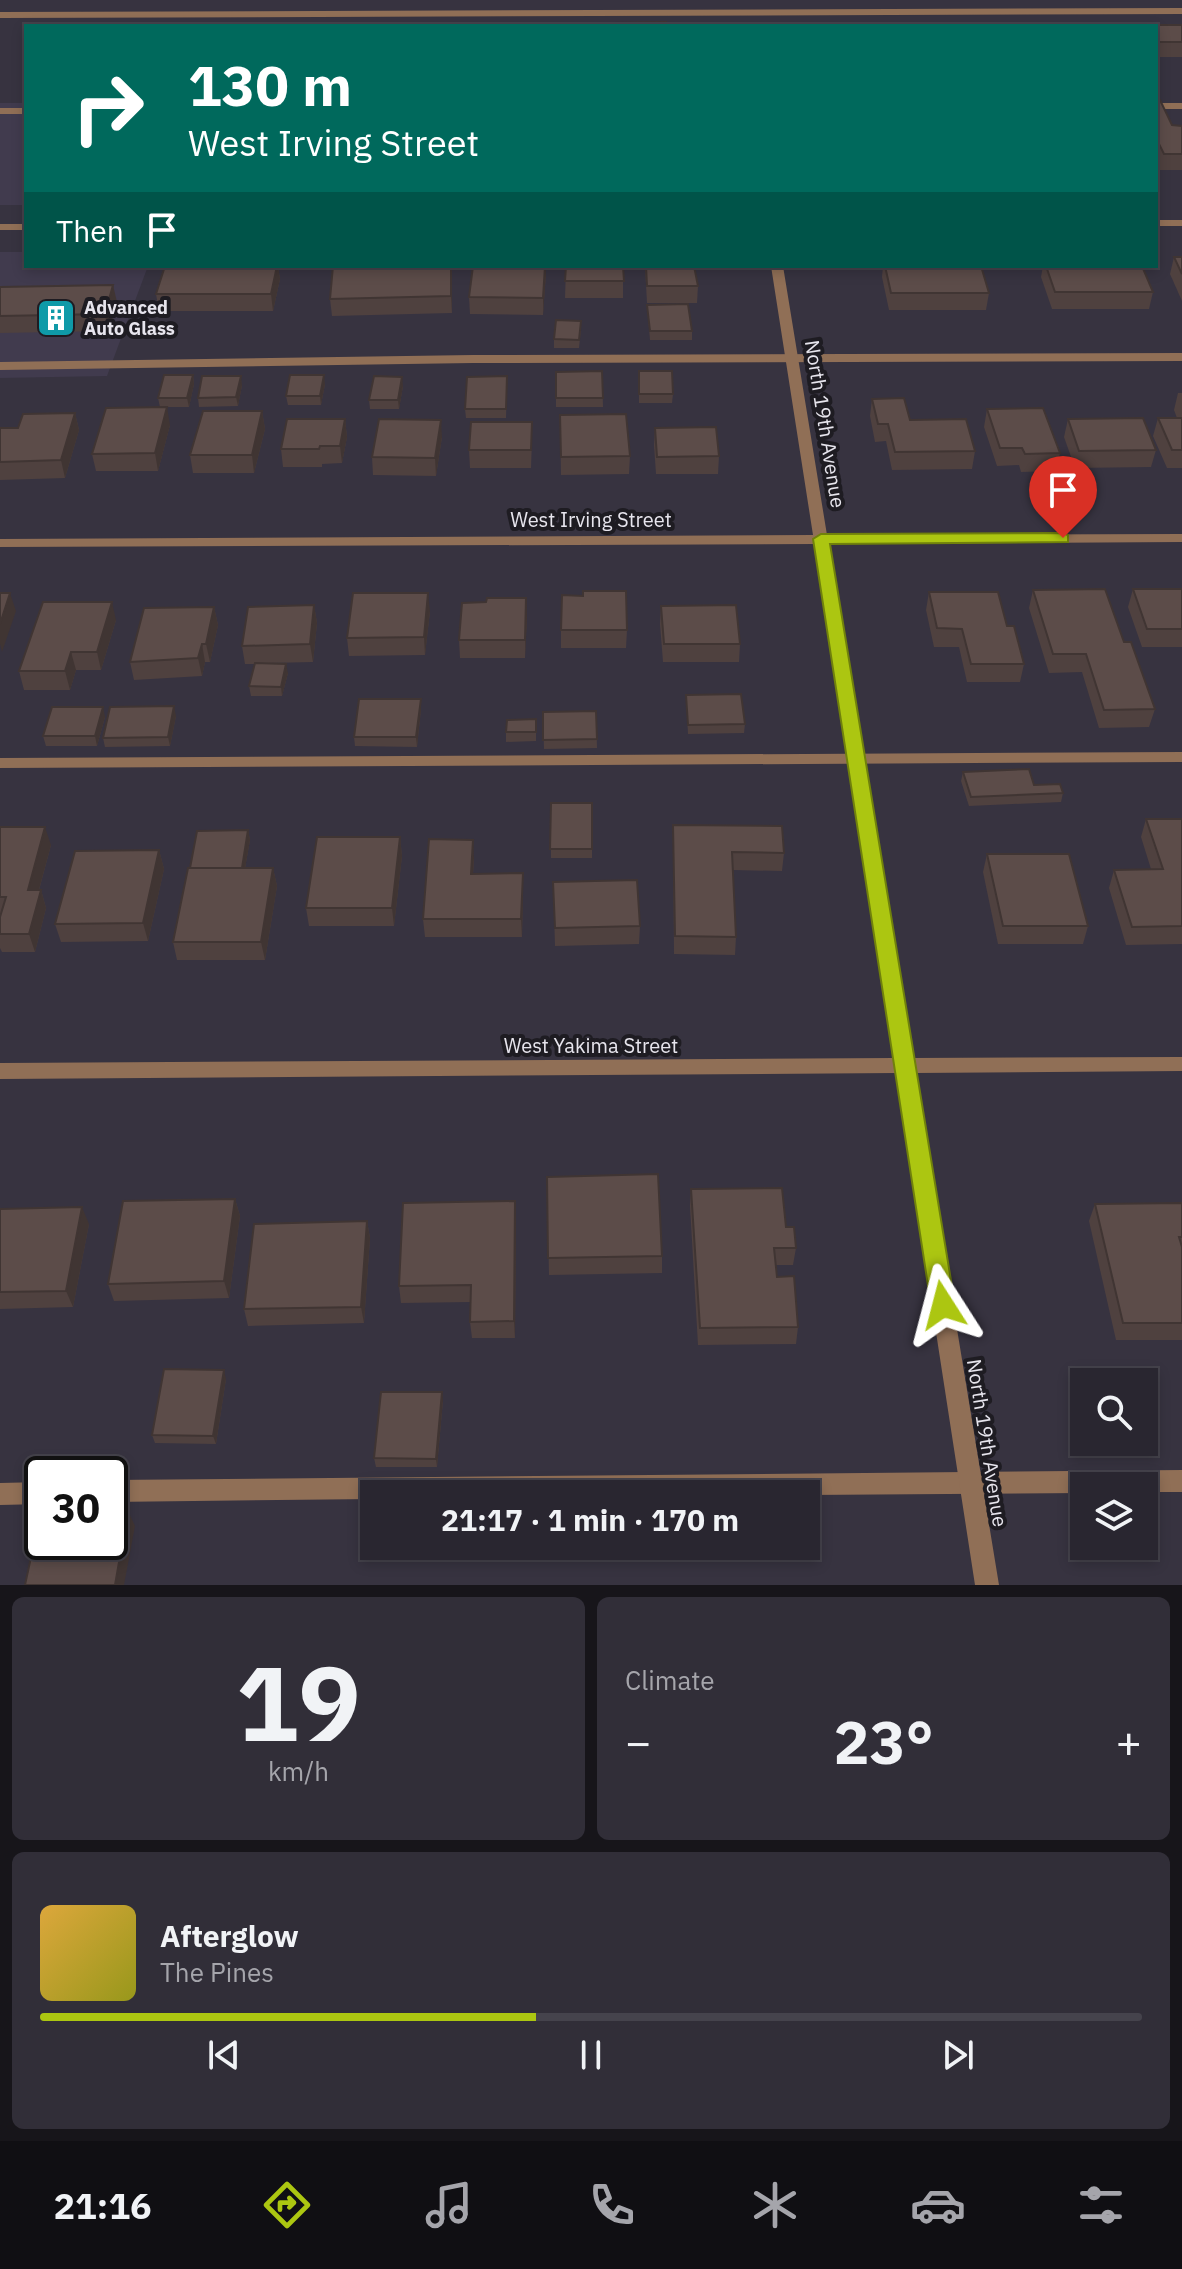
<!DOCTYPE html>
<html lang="en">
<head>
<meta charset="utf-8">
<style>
	body { margin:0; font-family:"IBM Plex Sans",sans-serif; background:#312e38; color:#f1f3f6; height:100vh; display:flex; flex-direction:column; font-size:30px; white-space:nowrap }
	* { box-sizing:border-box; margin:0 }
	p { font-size:26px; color:#a5a5ab }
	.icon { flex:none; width:44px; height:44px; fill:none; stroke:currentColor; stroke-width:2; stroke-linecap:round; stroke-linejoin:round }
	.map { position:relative; height:1585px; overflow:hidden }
	.sheet { display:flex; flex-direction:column; gap:12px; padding:12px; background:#17151a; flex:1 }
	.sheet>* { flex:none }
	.hud { position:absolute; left:24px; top:24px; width:1134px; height:244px; border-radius:0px; box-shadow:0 4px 12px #0003,0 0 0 2px #45434c; background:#00695c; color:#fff; overflow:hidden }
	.tools { position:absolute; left:1070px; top:1368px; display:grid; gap:16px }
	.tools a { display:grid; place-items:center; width:88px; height:88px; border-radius:0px; background:#292630; box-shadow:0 4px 12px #0003,0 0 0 2px #45434c; font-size:40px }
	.speed { position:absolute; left:24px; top:1456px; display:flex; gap:16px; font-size:40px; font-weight:700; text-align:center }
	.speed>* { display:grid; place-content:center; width:104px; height:104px; border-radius:50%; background:#292630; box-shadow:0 4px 12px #0003,0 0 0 2px #45434c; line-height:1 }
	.speed .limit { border:4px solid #111; border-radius:12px; background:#fff; color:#111 }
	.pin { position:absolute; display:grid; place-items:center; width:68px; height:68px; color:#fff; margin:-82px -34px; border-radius:50% 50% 50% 0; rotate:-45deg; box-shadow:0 0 8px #0007 }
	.pin .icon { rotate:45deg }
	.me { position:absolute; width:88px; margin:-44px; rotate:351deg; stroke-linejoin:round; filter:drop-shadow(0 0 6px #0008) }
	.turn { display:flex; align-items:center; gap:28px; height:168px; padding:0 32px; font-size:36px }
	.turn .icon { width:104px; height:104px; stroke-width:2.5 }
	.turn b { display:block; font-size:56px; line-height:68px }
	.then { display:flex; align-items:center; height:76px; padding:0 32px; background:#0003; gap:16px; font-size:30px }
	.big { font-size:60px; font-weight:800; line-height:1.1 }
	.sheet .widget { flex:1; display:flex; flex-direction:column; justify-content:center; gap:12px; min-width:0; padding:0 28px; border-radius:12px; background:#312e38 }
	.sheet .dial { align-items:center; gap:0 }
	.dial b { font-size:104px; line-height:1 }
	.song { display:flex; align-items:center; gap:24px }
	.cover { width:96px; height:96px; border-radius:12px; background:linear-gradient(135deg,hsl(40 70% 55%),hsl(60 70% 35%)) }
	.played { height:8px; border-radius:4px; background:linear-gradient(90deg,#acc611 45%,#45434c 45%) }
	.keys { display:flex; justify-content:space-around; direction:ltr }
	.heat { display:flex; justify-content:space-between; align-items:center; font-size:44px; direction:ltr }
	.sheet .tiles { flex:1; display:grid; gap:12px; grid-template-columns:1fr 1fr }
	.widget:last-child { grid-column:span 2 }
	.trip { position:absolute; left:360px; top:1480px; width:460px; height:80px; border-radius:0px; background:#292630; box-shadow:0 4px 12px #0003,0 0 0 2px #45434c; font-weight:800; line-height:80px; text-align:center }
	.dock { display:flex; height:128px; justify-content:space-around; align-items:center; background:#100f13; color:#a5a5ab }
	.dock .icon { width:56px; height:56px }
	.dock .on { color:#acc611 }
	.dock b { font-size:36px; color:#f1f3f6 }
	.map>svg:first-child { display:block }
</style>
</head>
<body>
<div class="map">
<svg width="1182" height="1585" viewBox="0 0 1182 1585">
	<rect width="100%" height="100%" fill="#373340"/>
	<!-- built -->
	<g fill="#413b4e">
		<rect x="0" y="103" width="26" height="102"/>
		<polygon points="0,252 26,252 26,266 148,266 107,376 0,378"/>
	</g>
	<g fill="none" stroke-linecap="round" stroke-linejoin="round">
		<!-- service -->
		<g fill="#906f56" fill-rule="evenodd">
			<rect x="1156" y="103" width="26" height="6"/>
			<rect x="0" y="108" width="26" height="6"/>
			<polygon points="1182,353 1182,361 473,363 0,370 0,362 473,355"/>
			<polygon points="1182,752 1182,762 0,768 0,758"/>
			<polygon points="1182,1470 1182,1492 1144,1492 1144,1486 1084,1486 1084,1493 806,1495 374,1494 374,1499 110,1502 110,1480"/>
			<polygon points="42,1482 42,1504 0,1505 0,1483"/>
		</g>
		<!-- minor -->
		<g fill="#906f56" fill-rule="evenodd">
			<polygon points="1182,8 1182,14 0,18 0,12"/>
			<polygon points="771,266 783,266 827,535 1182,534 1182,542 828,544 912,1058 1182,1057 1182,1071 915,1073 999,1585 975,1585 896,1073 0,1079 0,1063 894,1058 814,544 0,547 0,539 813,535"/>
		</g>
		<!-- tertiary -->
		<g fill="#906f56" fill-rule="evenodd">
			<rect x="1156" y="220" width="26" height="6"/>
			<rect x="0" y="224" width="26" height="6"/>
		</g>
	</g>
	<!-- wall -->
	<g fill="#4f413f">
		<polygon points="1182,25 1182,57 1156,57 1156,26"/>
		<polygon points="1156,100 1172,125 1182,126 1182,170 1160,170 1156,162"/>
		<polygon points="1174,257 1182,257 1182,301 1170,274"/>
		<polygon points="165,266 278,266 280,279 273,311 159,311 156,294"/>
		<polygon points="566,266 623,266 623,298 565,298"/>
		<polygon points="645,266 694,266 698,286 697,303 647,303"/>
		<polygon points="883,266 981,266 989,293 986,310 889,310 882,277"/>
		<polygon points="1043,266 1142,266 1153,292 1149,309 1052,309 1041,277"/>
		<polygon points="546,273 543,315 470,314 469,297"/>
		<polygon points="452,276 452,313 332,316 330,299"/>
		<polygon points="0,287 117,302 108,331 0,333"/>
		<polygon points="647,305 692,331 692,340 650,340"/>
		<polygon points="581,329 579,348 554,348 554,339"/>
		<polygon points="602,371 603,407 556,407 556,372"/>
		<polygon points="639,371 673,394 672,403 639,403"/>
		<polygon points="193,375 194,384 189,407 160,407 158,398"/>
		<polygon points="507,376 506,418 466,418 465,409"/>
		<polygon points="325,384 321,405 288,405 286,396"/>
		<polygon points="242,385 238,406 199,407 198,398"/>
		<polygon points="403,386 399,409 370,409 369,400"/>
		<polygon points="1178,393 1182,393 1182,468 1167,468 1153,436 1158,418 1177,418 1174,410"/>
		<polygon points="872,399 910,420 975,451 972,469 892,470 886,441 875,442 870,416"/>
		<polygon points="987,409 1060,453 1056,471 1021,472 1019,465 997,466 984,427"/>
		<polygon points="262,411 265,429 254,473 193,473 190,455"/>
		<polygon points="75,413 79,430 65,478 0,480 0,428 18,428"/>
		<polygon points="560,415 630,456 629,474 561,475"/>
		<polygon points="345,419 347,437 342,463 322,464 322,467 283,467 281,449"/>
		<polygon points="1068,419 1156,450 1151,467 1075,468 1064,437"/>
		<polygon points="170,425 158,471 96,471 92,454"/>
		<polygon points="655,428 719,456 718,474 656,474 654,445"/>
		<polygon points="442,437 436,476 373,475 372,457"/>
		<polygon points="532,440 531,468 470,468 469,450"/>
		<polygon points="1133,589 1182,589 1182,647 1142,647 1128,607"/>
		<polygon points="1033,590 1124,642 1155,709 1149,727 1099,728 1082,672 1049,673 1029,608"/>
		<polygon points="929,592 1024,664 1020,682 967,682 959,647 934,647 926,610"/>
		<polygon points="486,602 527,616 525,658 460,658 459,640"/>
		<polygon points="314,605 317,623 313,662 269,663 288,673 282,696 251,696 249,686 255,664 245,664 242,646"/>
		<polygon points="661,606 740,644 739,662 663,662 660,624"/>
		<polygon points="214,607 218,625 210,662 205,662 202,676 134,680 130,662"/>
		<polygon points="430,611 425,655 349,656 347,638"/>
		<polygon points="116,620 101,670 76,670 70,690 24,690 19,671"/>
		<polygon points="561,630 627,630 626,648 561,648"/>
		<polygon points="686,695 745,724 744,733 688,734"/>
		<polygon points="421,699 421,709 417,747 355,746 354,737"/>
		<polygon points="596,711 597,748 544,749 543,712"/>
		<polygon points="176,716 170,746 105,747 103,738"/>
		<polygon points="105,717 97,746 46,746 43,736"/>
		<polygon points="536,719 536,741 506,742 506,732"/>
		<polygon points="963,772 1034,785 1063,793 1061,802 969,806 961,781"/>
		<rect x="551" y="803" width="41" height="55"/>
		<polygon points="1146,819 1182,819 1182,944 1126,945 1109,888 1114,870 1151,869 1141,837"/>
		<polygon points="673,825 784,853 782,871 733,870 736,937 735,955 674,954"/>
		<polygon points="0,827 51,845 39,890 41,890 46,908 35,952 2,952 0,948"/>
		<polygon points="248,830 250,840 245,868 273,868 277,886 265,960 177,960 173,942 190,868"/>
		<polygon points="400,837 402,856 394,926 309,926 306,908"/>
		<polygon points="159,850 164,869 148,941 61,942 55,924"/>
		<polygon points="987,854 1088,926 1083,944 998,944 983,872"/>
		<polygon points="474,858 473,874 523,891 522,937 425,937 423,919"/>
		<polygon points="553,882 640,926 639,944 555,946"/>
		<polygon points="547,1177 662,1256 662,1273 549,1275"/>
		<polygon points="691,1189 786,1227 796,1248 793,1265 776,1265 777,1277 798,1327 796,1344 698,1345 690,1206"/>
		<polygon points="235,1199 240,1216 229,1298 114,1301 108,1284"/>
		<polygon points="1182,1203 1182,1340 1116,1340 1089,1221 1095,1204"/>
		<polygon points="0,1209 89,1224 73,1307 0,1309"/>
		<polygon points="516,1218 515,1338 472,1338 470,1322 471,1302 401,1303 399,1286"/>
		<polygon points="367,1221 370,1238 364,1323 248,1326 244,1309"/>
		<polygon points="226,1379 216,1444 155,1443 152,1435"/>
		<polygon points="443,1400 437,1467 376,1467 374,1458"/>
	</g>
	<!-- shaded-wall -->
	<g fill="#403533">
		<polygon points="277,266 278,266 280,279 273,311 271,294"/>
		<polygon points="452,266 452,313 451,296"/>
		<polygon points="545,266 546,273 543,315 543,298"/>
		<polygon points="113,285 117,302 108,331 105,314"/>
		<polygon points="193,375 194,384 189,407 187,398"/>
		<polygon points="324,375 325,384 321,405 320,396"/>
		<polygon points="241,376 242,385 238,406 236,397"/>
		<polygon points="402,377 403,386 399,409 398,400"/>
		<polygon points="167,407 170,425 158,471 155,453"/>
		<polygon points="262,411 265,429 254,473 252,455"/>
		<polygon points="75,413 79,430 65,478 61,460"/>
		<polygon points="345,419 347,437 342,463 340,446"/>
		<polygon points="441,420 442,437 436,476 435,458"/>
		<polygon points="10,593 16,611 2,652 0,644 0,624"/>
		<polygon points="428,593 430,611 425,655 424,637"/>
		<polygon points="526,598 527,616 525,658 525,640"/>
		<polygon points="112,602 116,620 101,670 97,652"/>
		<polygon points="314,605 317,623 313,662 310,644"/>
		<polygon points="214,607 218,625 210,662 206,644"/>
		<polygon points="202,644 205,662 202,676 198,658"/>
		<polygon points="71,652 76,670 70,690 65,671"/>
		<polygon points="286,664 288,673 282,696 281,687"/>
		<polygon points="421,699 421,709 417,747 416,737"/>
		<polygon points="174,706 176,716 170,746 168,737"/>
		<polygon points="103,707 105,717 97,746 95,736"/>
		<polygon points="45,827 51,845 34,908 28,890"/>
		<polygon points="248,830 250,840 243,880 241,870"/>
		<polygon points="400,837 402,856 394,926 392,908"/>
		<polygon points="473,840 474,858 472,892 471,874"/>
		<polygon points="159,850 164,869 148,941 143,923"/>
		<polygon points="273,868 277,886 265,960 261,942"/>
		<polygon points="523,873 523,891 522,937 521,919"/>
		<polygon points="41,890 46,908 35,952 29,934"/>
		<polygon points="235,1199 240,1216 229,1298 224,1281"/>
		<polygon points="515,1201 516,1218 515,1338 514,1321"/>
		<polygon points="82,1207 89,1224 73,1307 66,1291"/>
		<polygon points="367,1221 370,1238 364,1323 361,1307"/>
		<polygon points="224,1370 226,1379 216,1444 213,1436"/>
		<polygon points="442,1392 443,1400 437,1467 436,1459"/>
		<polygon points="128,1511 135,1526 124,1585 115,1585"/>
	</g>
	<!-- building -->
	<g fill="#5c4c49" stroke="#403533" stroke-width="2">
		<polygon points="666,22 667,26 615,26 615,23"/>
		<polygon points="947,23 948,26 901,26 900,24"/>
		<polygon points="696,25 754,25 755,26 696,26"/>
		<polygon points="1133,25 1182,25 1182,42 1156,42 1156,26"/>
		<polygon points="1156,100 1160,100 1172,125 1182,126 1182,154 1164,154 1156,138"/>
		<polygon points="1174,257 1182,257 1182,274"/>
		<polygon points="165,266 277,266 271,294 156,294"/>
		<polygon points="333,266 451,266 451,296 330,299"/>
		<polygon points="473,266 545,266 543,298 469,297"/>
		<polygon points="566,266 623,266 624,281 565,281"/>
		<polygon points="646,266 694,266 698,286 647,286"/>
		<polygon points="885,266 981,266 989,293 891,293"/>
		<polygon points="1046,266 1142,266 1153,292 1055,292"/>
		<polygon points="113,285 105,314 0,316 0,287"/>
		<polygon points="688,304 692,331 650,331 647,305"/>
		<polygon points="556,320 581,321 579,340 554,339"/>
		<polygon points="602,371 603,398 556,398 556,372"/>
		<polygon points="639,371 672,371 673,394 639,394"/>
		<polygon points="164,375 193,375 187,398 158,398"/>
		<polygon points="290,375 324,375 320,396 286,396"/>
		<polygon points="202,376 241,376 236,397 198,398"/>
		<polygon points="374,376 402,377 398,400 369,400"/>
		<polygon points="507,376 506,409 465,409 467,377"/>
		<polygon points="904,398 910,420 966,419 975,451 895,452 888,424 878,424 872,399"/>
		<polygon points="167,407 155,453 92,454 106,408"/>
		<polygon points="1043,408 1060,453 1025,454 1022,448 1000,448 987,409"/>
		<polygon points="203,411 262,411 252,455 190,455"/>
		<polygon points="75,413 61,460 0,462 0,428 18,428 23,414"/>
		<polygon points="626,414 630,456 561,457 560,415"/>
		<polygon points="1143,418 1156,450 1079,451 1068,419"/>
		<polygon points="1158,418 1182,418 1182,450 1172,450"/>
		<polygon points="287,419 345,419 340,446 320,446 319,449 281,449"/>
		<polygon points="379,419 441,420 435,458 372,457"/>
		<polygon points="471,422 532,422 531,450 469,450"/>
		<polygon points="716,427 719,456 657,457 655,428"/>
		<polygon points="1105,589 1124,642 1131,642 1155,709 1104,710 1086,654 1053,654 1033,590"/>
		<polygon points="1133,589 1182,589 1182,629 1147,629"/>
		<polygon points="583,591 626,591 627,630 561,630 562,595 583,596"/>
		<polygon points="929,592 998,592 1007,626 1014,626 1024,664 971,664 962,629 937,628"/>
		<polygon points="0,593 10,593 0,624"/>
		<polygon points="353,593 428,593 424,637 347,638"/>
		<polygon points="487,598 526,598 525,640 459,640 462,603 486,602"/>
		<polygon points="43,602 112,602 97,652 71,652 65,671 19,671"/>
		<polygon points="314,605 310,644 242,646 248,607"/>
		<polygon points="736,605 740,644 664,644 661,606"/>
		<polygon points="214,607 206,644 202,644 198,658 130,662 144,608"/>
		<polygon points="255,663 286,664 281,687 249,686"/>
		<polygon points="741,694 745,724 688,725 686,695"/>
		<polygon points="359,699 421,699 416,737 354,737"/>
		<polygon points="174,706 168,737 103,738 110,707"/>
		<polygon points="52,707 103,707 95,736 43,736"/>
		<polygon points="596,711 597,739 543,740 543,712"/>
		<polygon points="536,719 536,732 506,732 507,720"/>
		<polygon points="1029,769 1034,785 1060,784 1063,793 971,797 963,772"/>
		<polygon points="551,803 592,803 592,849 550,849"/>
		<polygon points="1146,819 1182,819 1182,926 1132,927 1114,870 1163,869"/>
		<polygon points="673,825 782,826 784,853 732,852 736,937 675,936"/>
		<polygon points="0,827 45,827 28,890 41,890 29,934 0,934 0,917 6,897 0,897"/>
		<polygon points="248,830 242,868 190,868 197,831"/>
		<polygon points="317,837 400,837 392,908 306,908"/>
		<polygon points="429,839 473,840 471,874 523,873 521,919 423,919"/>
		<polygon points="159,850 143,923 55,924 75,851"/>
		<polygon points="987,854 1069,854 1088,926 1003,926"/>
		<polygon points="188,868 273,868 261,942 173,942"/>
		<polygon points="637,880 640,926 555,928 553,882"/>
		<polygon points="658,1174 662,1256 548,1258 547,1177"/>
		<polygon points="782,1188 786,1227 794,1227 796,1248 774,1248 777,1277 794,1276 798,1327 700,1328 691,1189"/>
		<polygon points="235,1199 224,1281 108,1284 123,1201"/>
		<polygon points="515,1201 514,1321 470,1322 471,1285 399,1286 403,1203"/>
		<polygon points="1182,1203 1182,1237 1179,1237 1182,1247 1182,1323 1123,1323 1095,1204"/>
		<polygon points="82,1207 66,1291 0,1292 0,1209"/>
		<polygon points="367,1221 361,1307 244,1309 254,1224"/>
		<polygon points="164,1369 224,1370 213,1436 152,1435"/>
		<polygon points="381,1392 442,1392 436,1459 374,1458"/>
		<polygon points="41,1511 42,1542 110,1542 110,1511 128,1511 115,1585 25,1585"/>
	</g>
	<!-- route -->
	<polygon fill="#acc611" stroke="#70810b" stroke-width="2" points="1063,533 1068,535 1068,542 830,544 955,1305 951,1313 943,1316 935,1313 931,1305 813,539 821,534"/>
	<!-- icons -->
	<defs>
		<symbol id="building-square" viewBox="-11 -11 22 22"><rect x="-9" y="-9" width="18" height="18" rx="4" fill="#0f9aa8" stroke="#1e1c22"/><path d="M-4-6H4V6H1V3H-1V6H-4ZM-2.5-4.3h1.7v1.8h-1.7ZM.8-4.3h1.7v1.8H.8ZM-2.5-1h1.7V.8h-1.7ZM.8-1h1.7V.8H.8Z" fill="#fff"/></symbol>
	</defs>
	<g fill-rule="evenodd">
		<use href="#building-square" x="34" y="296" width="44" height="44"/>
	</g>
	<g text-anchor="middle" stroke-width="8" stroke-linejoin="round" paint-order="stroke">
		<!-- far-poi labels -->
		<g font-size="18" font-weight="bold" fill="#e7e5ed" stroke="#1e1c22" text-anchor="start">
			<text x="84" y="314">Advanced<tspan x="84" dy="21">Auto Glass</tspan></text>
		</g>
		<!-- street labels -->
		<g font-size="20" fill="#e7e5ed" stroke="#1e1c22">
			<text transform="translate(825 424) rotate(81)" y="7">North 19th Avenue</text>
			<text x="591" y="527">West Irving Street</text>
			<text x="591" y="1053">West Yakima Street</text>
			<text transform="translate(987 1443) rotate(81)" y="7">North 19th Avenue</text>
		</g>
	</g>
</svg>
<div class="tools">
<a><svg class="icon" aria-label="search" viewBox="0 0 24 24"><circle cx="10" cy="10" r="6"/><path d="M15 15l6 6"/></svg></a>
<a><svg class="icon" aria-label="layers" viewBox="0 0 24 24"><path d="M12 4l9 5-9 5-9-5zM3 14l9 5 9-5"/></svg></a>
</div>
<div class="speed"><div class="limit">30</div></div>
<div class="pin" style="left:1063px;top:538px;background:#d93025"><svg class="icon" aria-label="arrive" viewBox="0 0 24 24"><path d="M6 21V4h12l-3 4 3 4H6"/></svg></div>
<svg class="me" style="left:943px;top:1305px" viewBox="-20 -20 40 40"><path d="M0-17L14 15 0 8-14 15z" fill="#acc611" stroke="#fff" stroke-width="4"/></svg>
<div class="trip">21:17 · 1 min · 170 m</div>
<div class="hud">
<div class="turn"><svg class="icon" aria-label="right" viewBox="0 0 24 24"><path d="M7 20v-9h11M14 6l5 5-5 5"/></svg><div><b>130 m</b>West Irving Street</div></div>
<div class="then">Then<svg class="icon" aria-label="arrive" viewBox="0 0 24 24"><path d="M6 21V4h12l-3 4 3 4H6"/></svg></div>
</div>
</div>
<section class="sheet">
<div class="tiles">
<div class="widget dial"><b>19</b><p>km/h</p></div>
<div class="widget"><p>Climate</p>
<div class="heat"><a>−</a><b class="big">23°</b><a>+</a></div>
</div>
<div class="widget">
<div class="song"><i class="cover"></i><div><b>Afterglow</b><p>The Pines</p></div></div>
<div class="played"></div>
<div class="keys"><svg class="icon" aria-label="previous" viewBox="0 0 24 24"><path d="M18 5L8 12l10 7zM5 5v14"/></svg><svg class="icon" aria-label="pause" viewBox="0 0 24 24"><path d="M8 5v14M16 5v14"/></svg><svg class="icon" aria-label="next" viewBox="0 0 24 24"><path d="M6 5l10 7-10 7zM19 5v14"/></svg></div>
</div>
</div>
</section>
<nav class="dock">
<b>21:16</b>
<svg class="icon on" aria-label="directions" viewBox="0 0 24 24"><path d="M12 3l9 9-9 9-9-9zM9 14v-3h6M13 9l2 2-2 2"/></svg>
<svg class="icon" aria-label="music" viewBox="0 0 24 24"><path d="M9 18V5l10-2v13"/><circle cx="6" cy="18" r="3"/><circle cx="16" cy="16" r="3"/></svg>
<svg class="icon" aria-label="phone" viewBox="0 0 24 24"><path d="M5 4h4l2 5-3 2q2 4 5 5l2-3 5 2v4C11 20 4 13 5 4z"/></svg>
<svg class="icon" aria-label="climate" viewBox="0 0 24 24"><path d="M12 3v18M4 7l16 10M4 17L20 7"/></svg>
<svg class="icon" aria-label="car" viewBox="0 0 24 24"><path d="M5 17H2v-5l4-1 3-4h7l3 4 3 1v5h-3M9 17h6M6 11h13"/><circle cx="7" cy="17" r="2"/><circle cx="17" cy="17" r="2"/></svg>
<svg class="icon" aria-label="filters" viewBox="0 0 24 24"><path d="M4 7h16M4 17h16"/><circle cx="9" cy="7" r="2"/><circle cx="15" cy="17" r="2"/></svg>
</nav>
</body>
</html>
